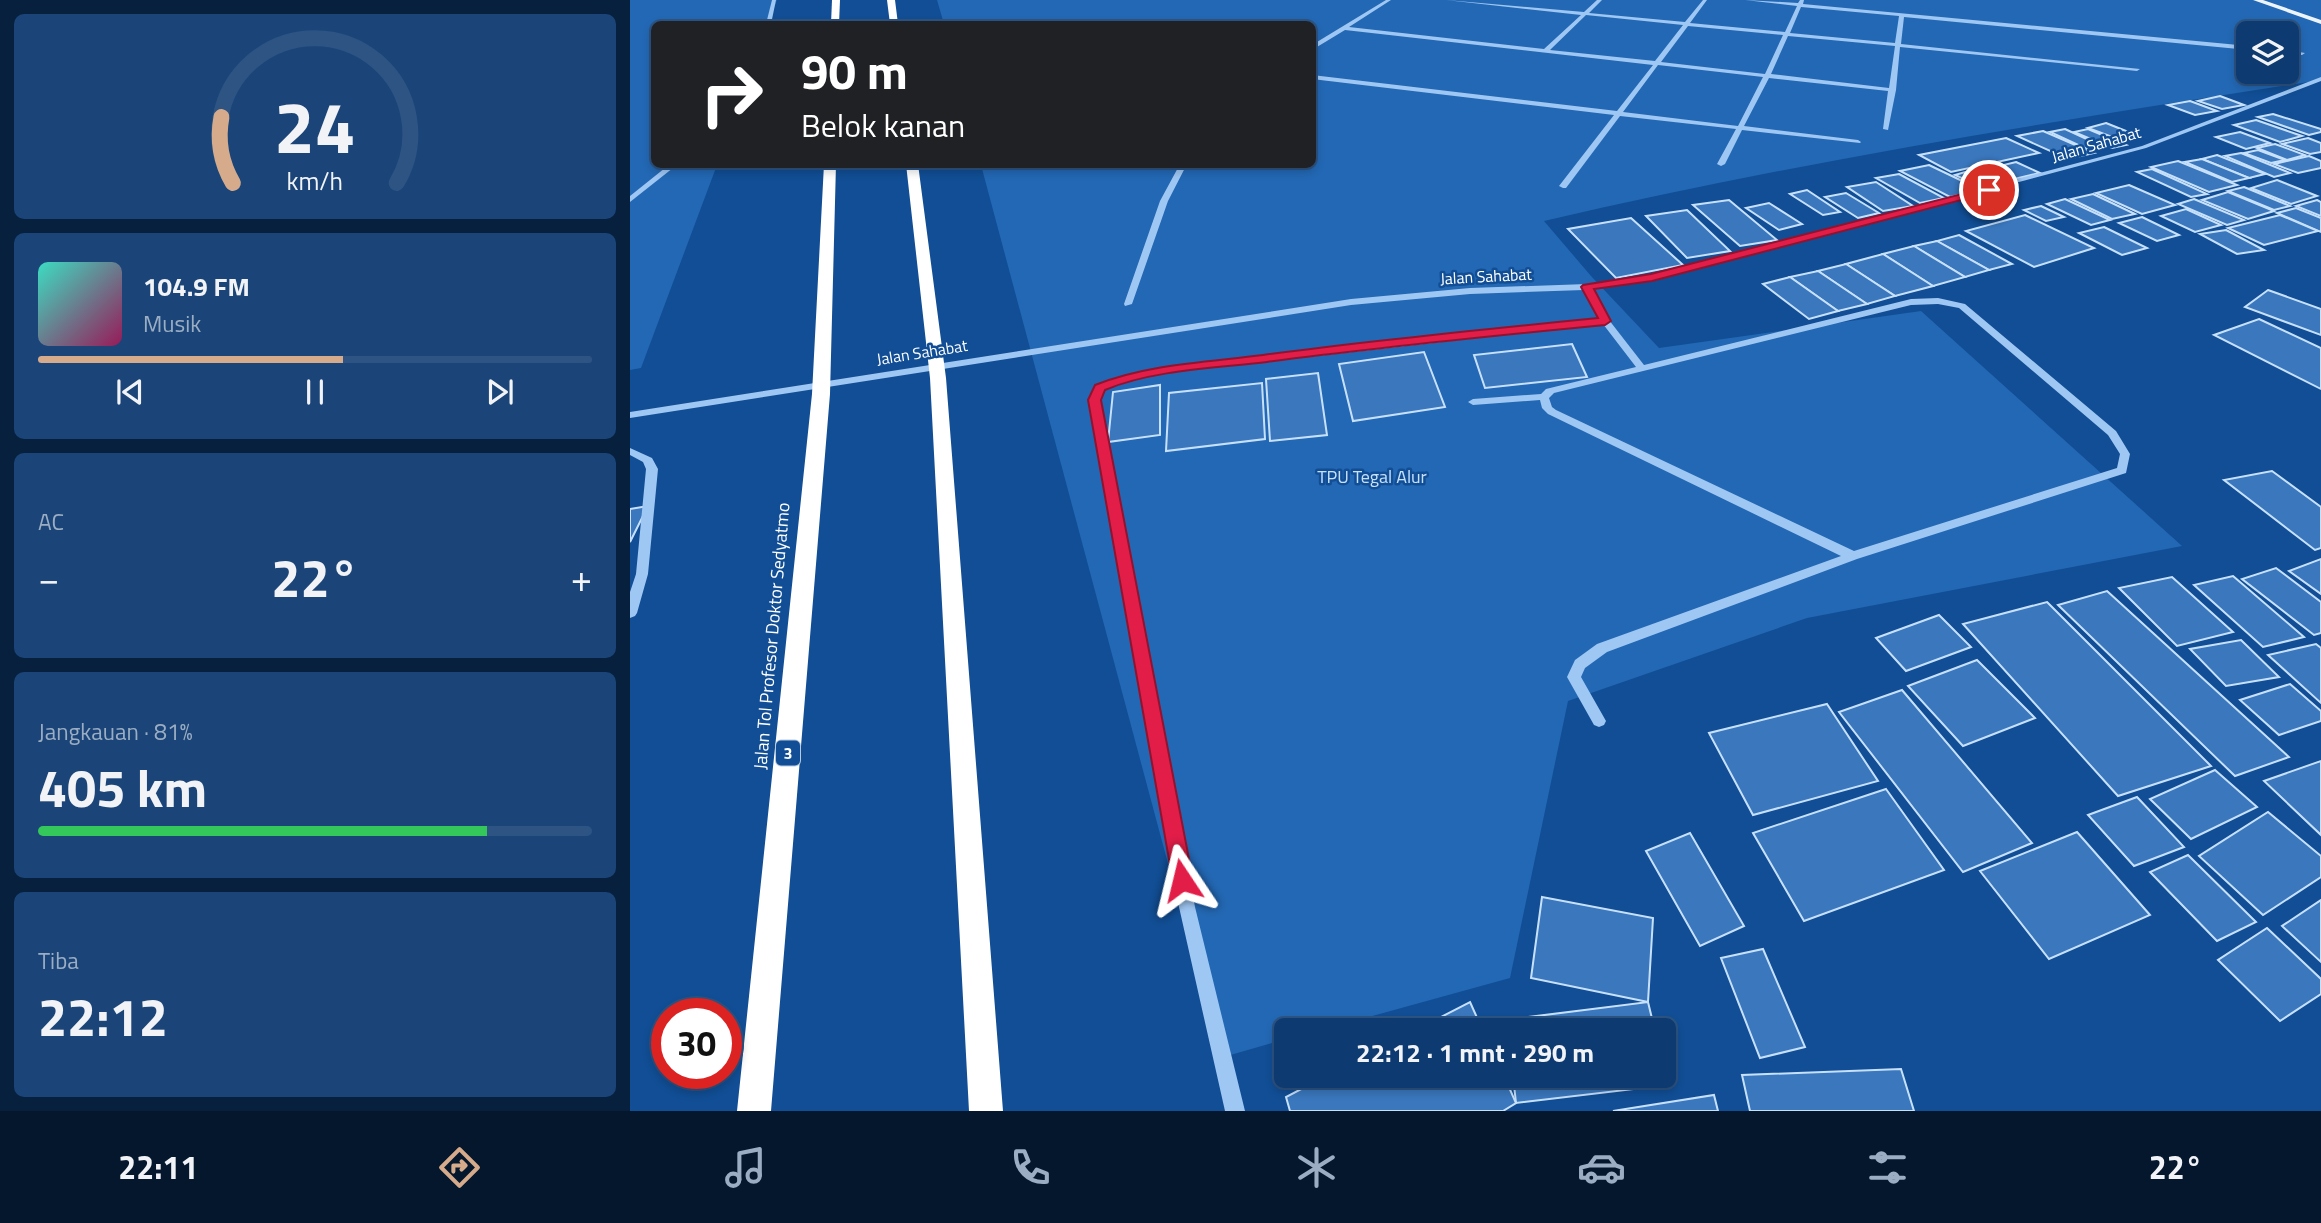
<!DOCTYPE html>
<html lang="id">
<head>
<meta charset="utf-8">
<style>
	body { margin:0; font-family:"Titillium Web",sans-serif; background:#1b4578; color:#f1f3f6; height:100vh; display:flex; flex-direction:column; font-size:26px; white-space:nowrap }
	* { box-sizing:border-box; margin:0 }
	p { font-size:23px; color:#9aadc3 }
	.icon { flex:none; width:38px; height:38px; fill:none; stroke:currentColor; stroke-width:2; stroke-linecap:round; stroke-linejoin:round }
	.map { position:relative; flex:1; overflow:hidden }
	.panel { display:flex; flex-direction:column; gap:14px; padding:14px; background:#07203e; width:630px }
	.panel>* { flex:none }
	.hud { position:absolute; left:21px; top:21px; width:665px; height:147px; border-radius:10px; box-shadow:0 4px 10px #0003,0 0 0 2px #2d5483; background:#202124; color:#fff; overflow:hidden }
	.controls { position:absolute; left:1606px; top:21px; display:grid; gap:14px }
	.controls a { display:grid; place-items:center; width:63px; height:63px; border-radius:10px; background:#0d3a70; box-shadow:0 4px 10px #0003,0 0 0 2px #2d5483; font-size:35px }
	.speed { position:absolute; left:21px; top:998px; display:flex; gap:14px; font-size:35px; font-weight:700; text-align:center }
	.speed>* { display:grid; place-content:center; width:91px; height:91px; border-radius:50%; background:#0d3a70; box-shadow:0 4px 10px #0003,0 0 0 2px #2d5483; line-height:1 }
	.speed .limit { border:10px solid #d22; background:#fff; color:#111 }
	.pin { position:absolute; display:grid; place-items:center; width:60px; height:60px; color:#fff; margin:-30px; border:4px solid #fff; border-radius:50%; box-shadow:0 2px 7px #0007 }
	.me { position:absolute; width:77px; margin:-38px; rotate:350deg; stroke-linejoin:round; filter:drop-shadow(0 0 5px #0008) }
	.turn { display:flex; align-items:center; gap:24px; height:147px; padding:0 35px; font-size:32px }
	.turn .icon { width:91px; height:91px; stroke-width:2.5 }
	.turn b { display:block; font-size:49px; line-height:60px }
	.big { font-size:52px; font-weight:700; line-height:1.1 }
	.panel .widget { flex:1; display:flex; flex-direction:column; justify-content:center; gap:10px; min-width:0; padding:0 24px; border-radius:10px; background:#1b4578 }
	.panel .dial { align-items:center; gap:0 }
	.dial svg { height:182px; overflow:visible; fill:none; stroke:#2d5483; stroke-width:7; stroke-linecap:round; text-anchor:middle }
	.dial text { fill:#f1f3f6; stroke:none }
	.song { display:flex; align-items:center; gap:21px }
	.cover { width:84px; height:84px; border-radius:10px; background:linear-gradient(135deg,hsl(170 70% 55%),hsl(330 70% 35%)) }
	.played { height:7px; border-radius:4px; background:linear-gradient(90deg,#d6ab8b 55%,#2d5483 55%) }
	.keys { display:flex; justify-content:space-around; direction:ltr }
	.heat { display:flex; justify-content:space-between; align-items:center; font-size:38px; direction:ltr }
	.charge { height:10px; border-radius:5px; background:linear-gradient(90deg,#34c759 81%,#2d5483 0) }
	.trip { position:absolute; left:644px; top:1018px; width:402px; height:70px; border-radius:10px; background:#0d3a70; box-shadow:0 4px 10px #0003,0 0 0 2px #2d5483; font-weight:700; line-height:70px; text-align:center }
	.dock { display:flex; height:112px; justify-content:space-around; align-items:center; background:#05172d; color:#9aadc3 }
	.dock .icon { width:49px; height:49px }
	.dock .on { color:#d6ab8b }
	.dock b { font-size:32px; color:#f1f3f6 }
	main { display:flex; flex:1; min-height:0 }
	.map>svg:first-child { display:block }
</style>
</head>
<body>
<main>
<section class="panel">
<div class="widget dial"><svg viewBox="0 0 100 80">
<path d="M14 69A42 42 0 1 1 86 69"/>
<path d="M14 69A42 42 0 0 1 9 40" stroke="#d6ab8b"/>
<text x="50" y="56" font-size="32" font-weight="700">24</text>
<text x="50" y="72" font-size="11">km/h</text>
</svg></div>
<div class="widget">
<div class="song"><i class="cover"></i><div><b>104.9 FM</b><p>Musik</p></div></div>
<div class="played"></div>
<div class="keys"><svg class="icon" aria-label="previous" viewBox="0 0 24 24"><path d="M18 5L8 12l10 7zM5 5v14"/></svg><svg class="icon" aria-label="pause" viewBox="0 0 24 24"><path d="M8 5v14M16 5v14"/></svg><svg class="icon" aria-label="next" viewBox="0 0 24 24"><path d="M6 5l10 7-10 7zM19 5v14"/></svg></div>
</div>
<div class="widget"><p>AC</p>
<div class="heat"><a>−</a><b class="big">22°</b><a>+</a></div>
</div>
<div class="widget"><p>Jangkauan · 81%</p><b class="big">405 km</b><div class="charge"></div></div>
<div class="widget"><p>Tiba</p><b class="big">22:12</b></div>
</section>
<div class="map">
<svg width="1691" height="1111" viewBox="0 0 1691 1111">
	<rect width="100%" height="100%" fill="#114e95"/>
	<!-- green -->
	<g fill="#2368b4" fill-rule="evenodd">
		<polygon points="0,0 147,0 138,24 24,24 24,164 87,165 11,368 0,370"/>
		<path d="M307,0h1384v80c-260,40 -521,81 -777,141l47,55 68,72 262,-37 261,235 -375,72 -239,83 -58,277 -192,53h-32v8l-66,19 -239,-893 331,-1v-140h-368zM1619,33h38v39h-38z"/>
	</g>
	<!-- building -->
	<g fill="#3a77bd" stroke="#c7e1fd" stroke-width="2">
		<polygon points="1590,96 1614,105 1592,109 1568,101"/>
		<polygon points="1560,101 1587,111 1565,115 1538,105"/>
		<polygon points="1643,114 1691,129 1691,132 1679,135 1628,117"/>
		<polygon points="1626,120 1672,136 1650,142 1604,125"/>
		<polygon points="1476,123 1511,137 1493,141 1458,128"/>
		<polygon points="1435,129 1474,147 1459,150 1420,132"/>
		<polygon points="1458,129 1496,145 1482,148 1444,132"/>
		<polygon points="1413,131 1464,153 1438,159 1387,136"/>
		<polygon points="1610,132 1640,143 1616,149 1586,137"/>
		<polygon points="1376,138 1409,153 1321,172 1289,155"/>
		<polygon points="1678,138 1691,143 1691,152 1680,154 1652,144"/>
		<polygon points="1645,144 1675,155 1657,160 1627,148"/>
		<polygon points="1628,150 1655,160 1641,163 1614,153"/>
		<polygon points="1611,153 1660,173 1644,177 1595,156"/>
		<polygon points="1587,155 1635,174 1619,178 1572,159"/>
		<polygon points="1679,156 1691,161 1691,168 1668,173 1644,164"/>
		<polygon points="1572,159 1619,178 1602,182 1555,162"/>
		<polygon points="1548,161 1607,185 1579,192 1521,167"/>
		<polygon points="1386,162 1410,173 1380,180 1357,169"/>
		<polygon points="1299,165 1351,190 1320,197 1270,171"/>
		<polygon points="1349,168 1377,181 1353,188 1325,175"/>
		<polygon points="1522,169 1577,194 1561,197 1507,172"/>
		<polygon points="1269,174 1314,198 1290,203 1246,178"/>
		<polygon points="1647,180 1687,196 1661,204 1621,188"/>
		<polygon points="1246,182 1283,206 1253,211 1217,187"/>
		<polygon points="1499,185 1545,205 1512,214 1466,193"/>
		<polygon points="1614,187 1660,206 1644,210 1598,191"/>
		<polygon points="1177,190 1210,212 1193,215 1160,194"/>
		<polygon points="1598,192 1644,211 1618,219 1572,200"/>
		<polygon points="1216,193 1249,213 1228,218 1195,197"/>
		<polygon points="1463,194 1505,214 1482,219 1441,199"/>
		<polygon points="1435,199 1480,220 1461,225 1417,204"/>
		<polygon points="1564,199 1614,220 1597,225 1548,204"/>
		<polygon points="1099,200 1147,240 1110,246 1063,205"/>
		<polygon points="1687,200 1691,202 1691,216 1666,206"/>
		<polygon points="1139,203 1172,224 1149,230 1116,208"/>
		<polygon points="1411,206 1434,217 1416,221 1394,210"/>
		<polygon points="1666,208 1691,218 1691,232 1647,213"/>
		<polygon points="1556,209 1591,225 1565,232 1531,216"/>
		<polygon points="1057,210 1100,251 1057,258 1016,216"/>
		<polygon points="1395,215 1464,248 1404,267 1336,231"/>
		<polygon points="1650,215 1688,231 1634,245 1598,228"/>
		<polygon points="1512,217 1549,235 1527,241 1489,223"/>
		<polygon points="1001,218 1053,265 986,278 938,229"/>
		<polygon points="1474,227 1517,248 1492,255 1449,233"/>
		<polygon points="1596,230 1634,250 1607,254 1570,234"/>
		<polygon points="1329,235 1382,264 1359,270 1307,241"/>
		<polygon points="1307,241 1359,270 1335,277 1284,246"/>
		<polygon points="1284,246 1335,277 1303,286 1253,254"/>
		<polygon points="1253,254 1303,286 1265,296 1216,264"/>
		<polygon points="1216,264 1265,296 1237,304 1188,271"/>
		<polygon points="1188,271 1237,304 1208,311 1160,277"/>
		<polygon points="1160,277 1208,311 1179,319 1133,284"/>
		<polygon points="1638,290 1691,309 1691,335 1615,307"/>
		<polygon points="1629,319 1691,348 1691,389 1584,335"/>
		<polygon points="942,344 957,377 855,388 844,355"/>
		<polygon points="794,352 815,407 723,421 709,364"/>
		<polygon points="688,373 697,435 640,441 636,379"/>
		<polygon points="632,383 635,439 536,451 539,393"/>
		<polygon points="530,385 530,435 478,442 483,392"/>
		<polygon points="1642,471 1691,507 1691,548 1685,550 1594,480"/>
		<polygon points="18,506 0,542 0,509"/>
		<polygon points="1691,559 1691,594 1659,571"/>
		<polygon points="1646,568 1691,602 1691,633 1684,635 1612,579"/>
		<polygon points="1603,576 1674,637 1633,647 1564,585"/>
		<polygon points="1542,577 1603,632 1547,646 1489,588"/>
		<polygon points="1477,591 1659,757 1605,776 1428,605"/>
		<polygon points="1417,602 1581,766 1488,796 1333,624"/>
		<polygon points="1309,615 1341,647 1276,671 1246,638"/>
		<polygon points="1611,640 1649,677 1596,686 1560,649"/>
		<polygon points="1686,644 1691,648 1691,703 1638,655"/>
		<polygon points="1347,660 1405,718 1333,746 1278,686"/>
		<polygon points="1660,684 1691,711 1691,721 1649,735 1610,700"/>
		<polygon points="1272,690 1402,843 1333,872 1209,712"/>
		<polygon points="1197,704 1248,781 1123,815 1079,733"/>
		<polygon points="1691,761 1691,835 1634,781"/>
		<polygon points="1585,770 1627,807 1561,839 1520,799"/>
		<polygon points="1256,789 1314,870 1174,921 1123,833"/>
		<polygon points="1507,797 1554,847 1504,866 1458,815"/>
		<polygon points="1638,812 1691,856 1691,877 1633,915 1569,856"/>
		<polygon points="1447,832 1520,915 1419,959 1350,871"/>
		<polygon points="1060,833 1114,926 1070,946 1016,851"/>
		<polygon points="1558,855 1626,922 1587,941 1520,872"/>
		<polygon points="912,897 1023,918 1018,1002 901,978"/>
		<polygon points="1691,900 1691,962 1652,926"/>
		<polygon points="1637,928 1691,979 1691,994 1650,1021 1588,960"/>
		<polygon points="1133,949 1175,1047 1130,1058 1091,958"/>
		<polygon points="840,1002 853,1031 784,1031"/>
		<polygon points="1018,1002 1025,1031 876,1031 875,1020"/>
		<polygon points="1271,1069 1284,1111 1120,1111 1112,1075"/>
		<polygon points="1034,1071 1038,1085 886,1103 883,1076 1034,1076"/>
		<polygon points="696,1076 874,1076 886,1103 873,1111 660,1111 656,1097"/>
		<polygon points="1084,1095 1088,1111 983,1111"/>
	</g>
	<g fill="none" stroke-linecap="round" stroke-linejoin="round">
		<!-- minor -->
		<g fill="#9fc7f3" fill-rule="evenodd">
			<polygon points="142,0 146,0 141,24 136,24"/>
			<path d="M756,0h5l-42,27 195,22 37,-34 -135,-15 138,12 13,-12h5l-13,13 96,9 18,-22h4l-17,23 95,9 12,-26 -52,-6 53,3 2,-3h4l-1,4 446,42v4l-345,-33 -3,27 239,25 -3,2 -237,-24 -4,43 -8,40 -5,-1 5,-38 -119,-13 -25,48 114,14 3,2 -1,1 -118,-13 -17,34 -4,2 -4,-2 19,-35 -116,-13 -54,72h-3l-4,-2 55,-71 -302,-36v-4l305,36 36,-46 -308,-35 -33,20v-5zM1171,7l98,9 -4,27 -105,-10zM956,15l97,10 -28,36 -105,-11zM1058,26l95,9 -18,39 -104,-12zM1158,36l107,10 -6,42 -118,-14zM1028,65l105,12 -25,49 -115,-14z"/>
			<polygon points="1657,50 1675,53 1672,55 1657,54"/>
			<path d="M1691,77v4l-175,67 -491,131 -63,10 17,31 35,45 267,-66 27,-1 27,6 151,127 14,23 -4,19 -269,86 -250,93 -22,16 -4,9 25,44 -2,4 -5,2 -5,-2 -27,-48 8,-17 22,-16 244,-88 -293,-142 -6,-6 -2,-8 -67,5 -5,-3 5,-3 68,-5 5,-5 90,-22 -33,-43 -421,47 -41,7 -37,12 -5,10 96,507 50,204h-20l-46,-204 -90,-507 7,-14c61,-22 126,-25 190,-33 104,-13 209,-24 313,-34l-15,-29 -114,4 -119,11 -721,113v-6l721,-113 119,-11 117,-4 65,-9 490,-129zM1308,304l21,4 149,127 12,19 -3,14 -263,83 -298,-141 -4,-3 -3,-9 5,-5 357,-88z"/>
			<polygon points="40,164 48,164 0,202 0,196"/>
			<polygon points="550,164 557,164 538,201 502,304 495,306 494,304 530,201"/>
			<polygon points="0,448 22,458 28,469 18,574 7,613 5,616 0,618 0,592 6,574 16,469 13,462 0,455"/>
		</g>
		<!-- major -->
		<polygon fill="#ecf4ff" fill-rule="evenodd" points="1623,0 1633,0 1691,20 1691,24"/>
		<!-- highway -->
		<g fill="#fff" fill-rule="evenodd">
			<polygon points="202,0 210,0 209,24 201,24"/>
			<polygon points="257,0 265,0 268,24 260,24"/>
			<polygon points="194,164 206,164 200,394 141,1111 107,1111 182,394"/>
			<polygon points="276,164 288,164 316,378 373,1111 339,1111 300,378"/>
		</g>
	</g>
	<!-- route -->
	<path fill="#e11d48" stroke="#92132f" stroke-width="2" d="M1359,187l4,3 -1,2 -340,89 -58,8 17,32 -6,4c-113,11 -225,22 -338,37 -51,6 -115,8 -162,28l-4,10 92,480 -3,8 -8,3 -8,-3 -86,-488 7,-15c52,-21 113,-23 168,-30 111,-15 223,-26 335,-37l-17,-31 2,-2 68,-11z"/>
	<g text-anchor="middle" stroke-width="5" stroke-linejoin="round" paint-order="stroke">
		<!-- far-street labels -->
		<g font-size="16" fill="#fff" stroke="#114e95">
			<text transform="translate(1466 144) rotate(-16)" y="6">Jalan Sahabat</text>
			<text transform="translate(856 276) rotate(-3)" y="6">Jalan Sahabat</text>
			<text transform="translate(292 352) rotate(-9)" y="6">Jalan Sahabat</text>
		</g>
		<!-- shield labels -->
		<rect fill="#114e95" stroke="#b8cadf" stroke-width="2" x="146" y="740.5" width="24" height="25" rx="5"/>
		<g font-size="16" font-weight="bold" fill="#fff">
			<text x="158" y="759">3</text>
		</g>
		<!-- park labels -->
		<g font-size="18" fill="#c7e1fd" stroke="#114e95">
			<text x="742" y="483">TPU Tegal Alur</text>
		</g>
		<!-- street labels -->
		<g font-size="18" fill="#fff" stroke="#114e95">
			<text transform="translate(142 636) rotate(-85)" y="6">Jalan Tol Profesor Doktor Sedyatmo</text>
		</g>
	</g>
</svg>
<div class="controls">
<a><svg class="icon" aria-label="layers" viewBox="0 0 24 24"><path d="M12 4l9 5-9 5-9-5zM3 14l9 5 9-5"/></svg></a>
</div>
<div class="speed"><div class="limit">30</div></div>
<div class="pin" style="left:1359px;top:190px;background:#d93025"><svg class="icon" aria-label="arrive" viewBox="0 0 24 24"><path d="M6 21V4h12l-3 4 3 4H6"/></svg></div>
<svg class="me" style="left:552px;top:880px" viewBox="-20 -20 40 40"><path d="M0-17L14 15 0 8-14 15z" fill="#e11d48" stroke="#fff" stroke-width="4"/></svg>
<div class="trip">22:12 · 1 mnt · 290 m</div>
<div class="hud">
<div class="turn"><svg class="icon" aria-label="right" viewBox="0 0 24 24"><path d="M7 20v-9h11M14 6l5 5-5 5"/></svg><div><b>90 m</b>Belok kanan</div></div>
</div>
</div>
</main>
<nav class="dock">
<b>22:11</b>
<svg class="icon on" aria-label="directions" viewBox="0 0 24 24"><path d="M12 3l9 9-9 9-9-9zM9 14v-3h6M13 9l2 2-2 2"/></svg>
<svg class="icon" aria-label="music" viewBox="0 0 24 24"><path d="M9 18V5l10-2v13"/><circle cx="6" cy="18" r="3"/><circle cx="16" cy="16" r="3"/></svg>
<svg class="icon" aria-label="phone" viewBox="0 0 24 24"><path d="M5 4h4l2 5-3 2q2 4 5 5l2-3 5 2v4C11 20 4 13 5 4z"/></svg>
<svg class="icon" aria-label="climate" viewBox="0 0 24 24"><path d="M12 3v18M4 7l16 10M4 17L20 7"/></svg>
<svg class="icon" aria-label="car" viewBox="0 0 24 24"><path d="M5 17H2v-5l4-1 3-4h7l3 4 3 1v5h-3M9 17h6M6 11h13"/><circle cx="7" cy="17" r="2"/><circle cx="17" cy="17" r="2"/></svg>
<svg class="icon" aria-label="filters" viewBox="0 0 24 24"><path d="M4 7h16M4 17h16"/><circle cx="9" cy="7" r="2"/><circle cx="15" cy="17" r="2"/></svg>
<b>22°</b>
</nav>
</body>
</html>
